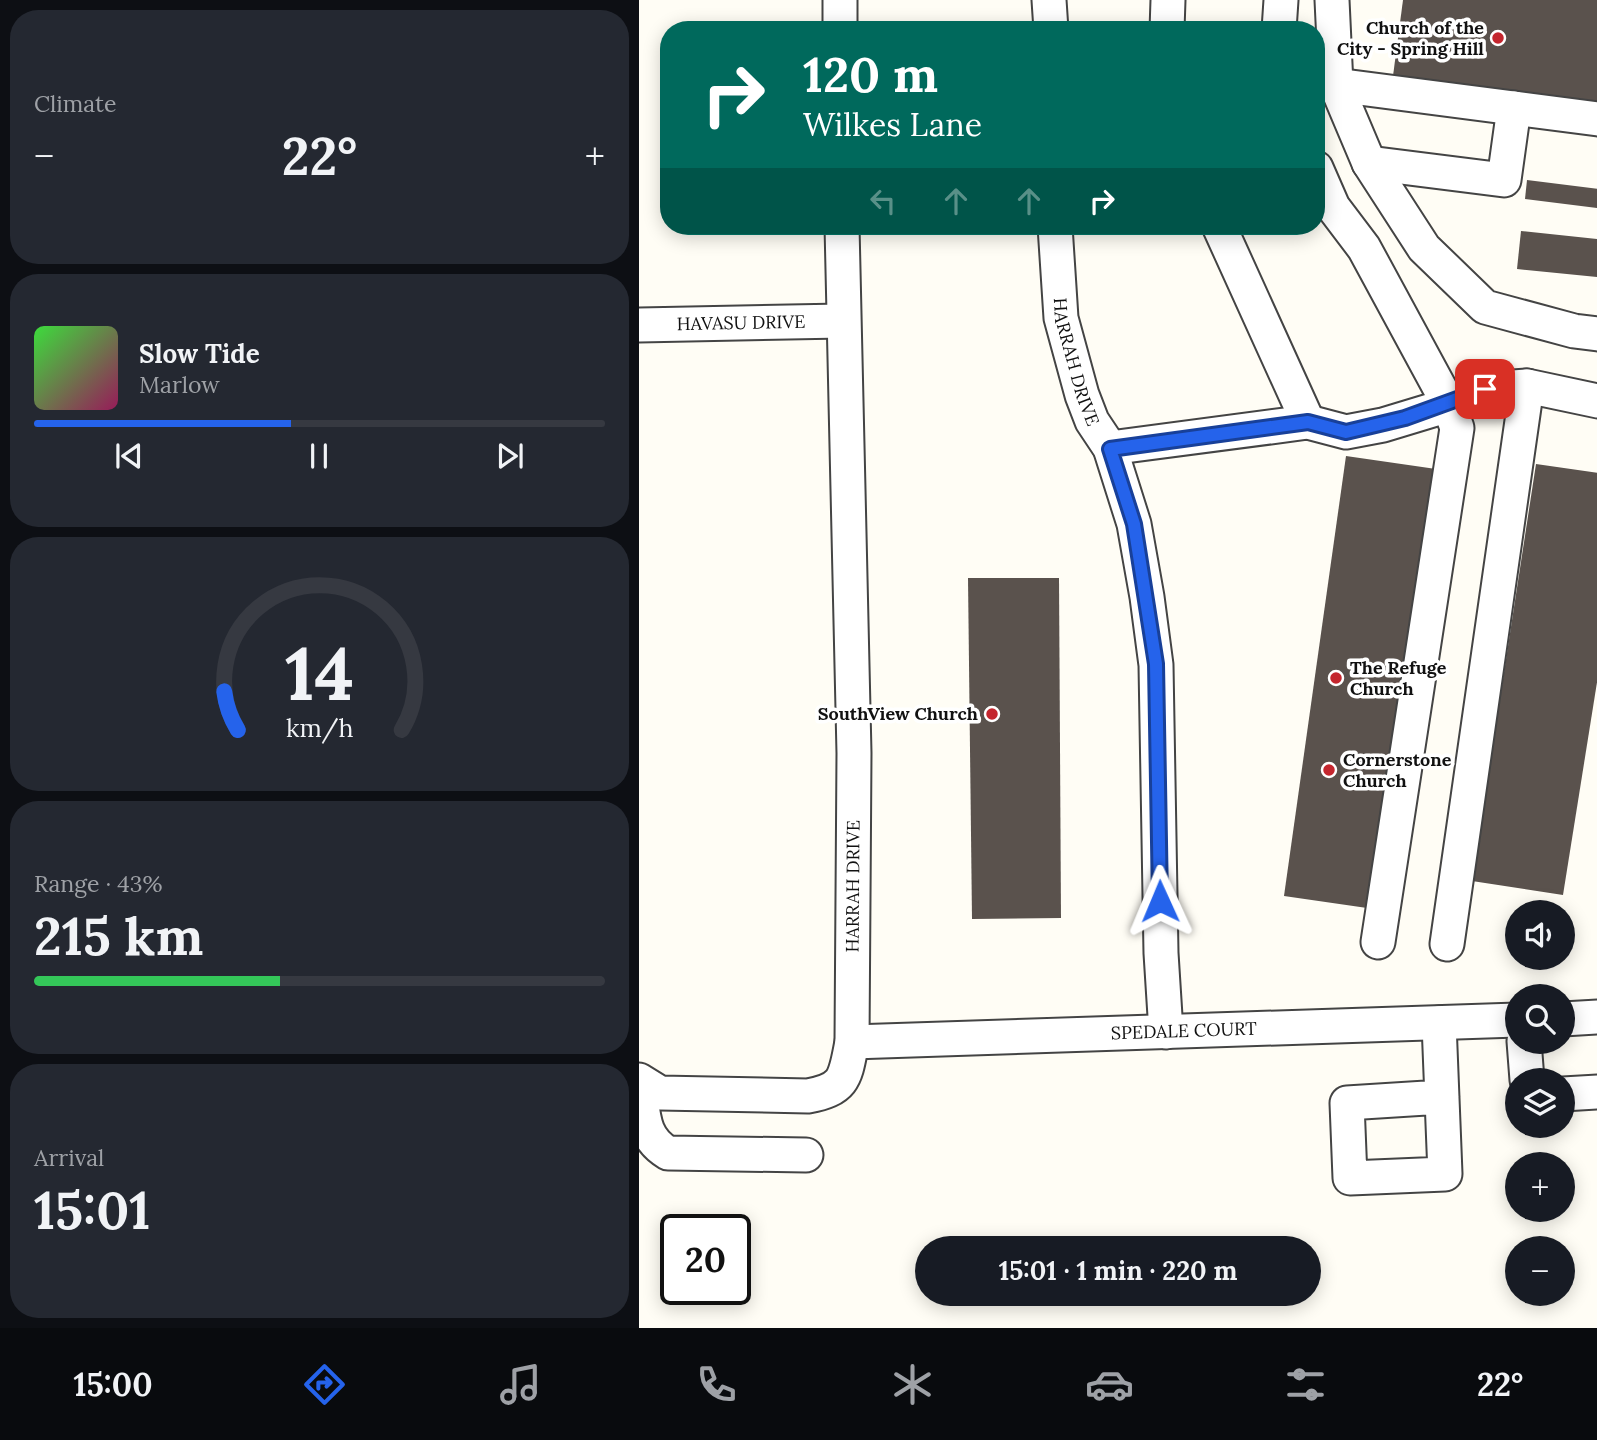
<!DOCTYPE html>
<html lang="en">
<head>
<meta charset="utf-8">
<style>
	body { margin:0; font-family:Lora,serif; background:#242831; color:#f1f3f6; height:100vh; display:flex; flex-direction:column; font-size:26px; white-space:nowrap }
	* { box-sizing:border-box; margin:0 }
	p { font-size:23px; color:#9ea1a6 }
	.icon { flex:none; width:38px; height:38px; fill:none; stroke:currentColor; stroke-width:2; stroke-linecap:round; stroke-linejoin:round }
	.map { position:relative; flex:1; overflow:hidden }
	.side { display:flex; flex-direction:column; gap:10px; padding:10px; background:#0d0f14; width:639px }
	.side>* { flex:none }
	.hud { position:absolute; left:21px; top:21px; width:665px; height:214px; border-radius:28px; box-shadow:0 4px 18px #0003; background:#00695c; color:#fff; overflow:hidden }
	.buttons { position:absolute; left:866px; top:900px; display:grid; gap:14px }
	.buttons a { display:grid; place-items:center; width:70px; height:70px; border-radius:50%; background:#171b24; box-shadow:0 4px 18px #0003; font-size:35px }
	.speed { position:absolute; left:21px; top:1214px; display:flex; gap:14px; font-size:35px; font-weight:700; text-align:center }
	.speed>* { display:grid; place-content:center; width:91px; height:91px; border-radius:50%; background:#171b24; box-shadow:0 4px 18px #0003; line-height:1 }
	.speed .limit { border:4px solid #111; border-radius:10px; background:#fff; color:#111 }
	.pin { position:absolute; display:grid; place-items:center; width:60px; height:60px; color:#fff; margin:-30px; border-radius:14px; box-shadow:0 4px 10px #0006 }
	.me { position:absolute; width:77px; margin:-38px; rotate:359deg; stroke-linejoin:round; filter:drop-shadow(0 0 5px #0008) }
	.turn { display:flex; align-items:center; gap:24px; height:147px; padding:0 28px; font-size:32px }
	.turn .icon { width:91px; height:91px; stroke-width:2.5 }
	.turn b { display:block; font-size:49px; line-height:60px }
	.lanes { display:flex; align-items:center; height:66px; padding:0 28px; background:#0003; justify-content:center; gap:35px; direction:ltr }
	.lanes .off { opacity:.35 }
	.big { font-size:52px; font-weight:700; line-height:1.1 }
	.side .tile { flex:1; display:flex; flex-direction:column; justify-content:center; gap:10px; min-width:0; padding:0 24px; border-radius:28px; background:#242831 }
	.side .dial { align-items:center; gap:0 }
	.dial svg { height:182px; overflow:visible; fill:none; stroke:#363941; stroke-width:7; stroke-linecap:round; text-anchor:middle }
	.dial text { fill:#f1f3f6; stroke:none }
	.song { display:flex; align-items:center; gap:21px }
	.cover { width:84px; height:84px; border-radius:10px; background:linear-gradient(135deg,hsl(120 70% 55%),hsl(330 70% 35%)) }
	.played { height:7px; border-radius:4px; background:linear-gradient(90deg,#2563eb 45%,#363941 45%) }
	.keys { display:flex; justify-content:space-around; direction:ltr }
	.heat { display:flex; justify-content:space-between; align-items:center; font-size:38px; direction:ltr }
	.charge { height:10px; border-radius:5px; background:linear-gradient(90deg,#34c759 43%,#363941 0) }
	.trip { position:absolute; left:276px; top:1236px; width:406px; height:70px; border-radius:35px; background:#171b24; box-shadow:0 4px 18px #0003; font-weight:700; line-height:70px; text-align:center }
	.menu { display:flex; height:112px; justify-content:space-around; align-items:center; background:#090b0e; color:#9ea1a6 }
	.menu .icon { width:49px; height:49px }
	.menu .on { color:#2563eb }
	.menu b { font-size:32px; color:#f1f3f6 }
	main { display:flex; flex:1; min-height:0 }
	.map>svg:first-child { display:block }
</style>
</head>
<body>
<main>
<section class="side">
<div class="tile"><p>Climate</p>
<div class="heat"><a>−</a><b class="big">22°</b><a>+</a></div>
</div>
<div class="tile">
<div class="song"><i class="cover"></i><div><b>Slow Tide</b><p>Marlow</p></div></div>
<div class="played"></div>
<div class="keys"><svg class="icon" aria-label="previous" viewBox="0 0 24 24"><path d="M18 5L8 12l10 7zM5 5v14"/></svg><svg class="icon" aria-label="pause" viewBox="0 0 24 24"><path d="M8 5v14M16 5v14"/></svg><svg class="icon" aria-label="next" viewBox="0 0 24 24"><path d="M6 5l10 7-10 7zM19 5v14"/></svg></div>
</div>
<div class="tile dial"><svg viewBox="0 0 100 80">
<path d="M14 69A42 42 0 1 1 86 69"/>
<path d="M14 69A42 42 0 0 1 8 52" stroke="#2563eb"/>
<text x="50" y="56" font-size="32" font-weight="700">14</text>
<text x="50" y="72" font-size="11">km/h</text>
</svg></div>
<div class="tile"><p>Range · 43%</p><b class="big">215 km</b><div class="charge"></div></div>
<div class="tile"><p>Arrival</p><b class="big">15:01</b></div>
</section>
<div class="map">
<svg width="959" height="1328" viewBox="0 0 959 1328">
	<rect width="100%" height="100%" fill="#fffdf5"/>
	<!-- building -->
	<g fill="#5a524d">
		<polygon points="764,0 959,0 959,105 754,76"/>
		<polygon points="888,180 959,189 959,208 886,199"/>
		<polygon points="882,231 959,239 959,277 878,269"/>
		<polygon points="707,456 797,469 735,909 645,896"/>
		<polygon points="897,464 959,473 959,676 924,895 833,881"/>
		<polygon points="329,578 420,578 422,918 333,919"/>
	</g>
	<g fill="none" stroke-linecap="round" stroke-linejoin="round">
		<defs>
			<g id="minor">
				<polyline points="201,0 201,30"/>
				<polyline points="410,0 412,30"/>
				<polyline points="693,0 697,85 730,163 785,248 846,307 935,331 959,334"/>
				<polyline points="528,30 529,0"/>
				<polyline points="640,30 642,0"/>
				<polyline points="697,85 959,119"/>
				<polyline points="730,163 865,180 875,108"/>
				<polyline points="677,168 694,207 725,248 810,405 818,428 739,942"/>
				<path id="s1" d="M416,226l6,92 21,77 10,26 18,27 24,76 13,73 9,68 5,288 5,79"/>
				<polyline points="580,226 669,422"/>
				<path id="s2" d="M0,325l203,-4"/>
				<polyline points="471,448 669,422 707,432 744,425 810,405 846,389 888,386 959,401"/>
				<polyline points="808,944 888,386"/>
				<polyline points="924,1019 959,1017"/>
				<polyline points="800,1023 806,1174 711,1178 708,1103 803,1097"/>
				<polyline points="885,1041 888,1080"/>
				<path id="s3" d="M213,1042l665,-22"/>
				<path id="s4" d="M0,1080l21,13 148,3c38,-7 37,-19 44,-54l2,-289 -12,-527"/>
				<path d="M0,1084c5,29 2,53 29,69l138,2"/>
				<polyline points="924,1094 959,1092"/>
			</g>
		</defs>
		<!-- minor casing -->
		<use href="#minor" stroke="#444" stroke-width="37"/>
		<!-- minor -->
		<use href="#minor" stroke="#fff" stroke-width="33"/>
	</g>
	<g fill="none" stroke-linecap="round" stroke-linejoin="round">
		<defs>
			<polyline id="route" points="521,901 517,664 495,524 471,449 669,422 707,432 766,418 846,389"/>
		</defs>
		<!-- route casing -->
		<use href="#route" stroke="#184099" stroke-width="18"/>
		<!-- route -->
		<use href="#route" stroke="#2563eb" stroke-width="12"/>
	</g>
	<!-- markers -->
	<g fill="#c4262e" stroke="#fff" stroke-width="2.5">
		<circle cx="859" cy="38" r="7"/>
		<circle cx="697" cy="678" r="7"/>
		<circle cx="353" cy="714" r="7"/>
		<circle cx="690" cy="770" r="7"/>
	</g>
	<g text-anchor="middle" stroke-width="7" stroke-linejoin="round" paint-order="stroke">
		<!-- poi labels -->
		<g font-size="18" font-weight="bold" fill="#111" stroke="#fff" text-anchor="end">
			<text x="845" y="34">Church of the<tspan x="845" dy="21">City - Spring Hill</tspan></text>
			<text x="711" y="674" text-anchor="start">The Refuge<tspan x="711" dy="21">Church</tspan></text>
			<text x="339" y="720">SouthView Church</text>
			<text x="704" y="766" text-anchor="start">Cornerstone<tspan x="704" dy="21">Church</tspan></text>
		</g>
		<!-- street labels -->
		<g font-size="18" fill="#111" stroke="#fff">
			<text dy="6" stroke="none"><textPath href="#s2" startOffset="102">HAVASU DRIVE</textPath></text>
			<text dy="6" stroke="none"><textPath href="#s1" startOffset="138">HARRAH DRIVE</textPath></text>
			<text dy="6" stroke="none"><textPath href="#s4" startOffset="406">HARRAH DRIVE</textPath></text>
			<text dy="6" stroke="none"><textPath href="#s3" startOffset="332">SPEDALE COURT</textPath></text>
		</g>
	</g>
</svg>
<div class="buttons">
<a><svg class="icon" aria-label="sound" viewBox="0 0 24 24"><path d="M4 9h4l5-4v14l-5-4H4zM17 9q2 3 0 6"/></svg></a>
<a><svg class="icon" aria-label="search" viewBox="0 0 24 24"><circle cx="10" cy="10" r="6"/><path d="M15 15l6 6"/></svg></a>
<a><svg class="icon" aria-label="layers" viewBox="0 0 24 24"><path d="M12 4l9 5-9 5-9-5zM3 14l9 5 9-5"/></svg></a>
<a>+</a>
<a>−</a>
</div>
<div class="speed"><div class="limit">20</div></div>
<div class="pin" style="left:846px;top:389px;background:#d93025"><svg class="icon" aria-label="arrive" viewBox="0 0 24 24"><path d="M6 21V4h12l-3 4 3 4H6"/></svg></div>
<svg class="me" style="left:521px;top:901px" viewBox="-20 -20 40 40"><path d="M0-17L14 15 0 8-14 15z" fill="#2563eb" stroke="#fff" stroke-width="4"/></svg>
<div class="trip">15:01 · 1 min · 220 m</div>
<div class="hud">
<div class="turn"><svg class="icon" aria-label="right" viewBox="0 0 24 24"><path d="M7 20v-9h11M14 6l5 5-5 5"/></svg><div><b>120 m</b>Wilkes Lane</div></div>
<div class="lanes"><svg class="icon off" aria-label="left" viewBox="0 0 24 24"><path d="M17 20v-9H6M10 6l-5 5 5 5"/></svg><svg class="icon off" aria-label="ahead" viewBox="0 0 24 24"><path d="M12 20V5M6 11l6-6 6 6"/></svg><svg class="icon off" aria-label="ahead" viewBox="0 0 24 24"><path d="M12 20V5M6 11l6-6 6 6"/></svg><svg class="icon" aria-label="right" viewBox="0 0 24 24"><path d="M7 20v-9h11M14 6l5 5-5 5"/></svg></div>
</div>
</div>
</main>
<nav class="menu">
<b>15:00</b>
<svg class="icon on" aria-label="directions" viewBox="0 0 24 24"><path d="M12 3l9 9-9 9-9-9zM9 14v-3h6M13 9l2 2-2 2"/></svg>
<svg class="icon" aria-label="music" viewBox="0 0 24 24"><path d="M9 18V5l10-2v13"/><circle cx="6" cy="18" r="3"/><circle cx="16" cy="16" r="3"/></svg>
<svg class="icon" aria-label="phone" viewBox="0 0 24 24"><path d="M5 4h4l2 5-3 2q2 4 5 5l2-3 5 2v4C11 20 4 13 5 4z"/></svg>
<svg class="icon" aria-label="climate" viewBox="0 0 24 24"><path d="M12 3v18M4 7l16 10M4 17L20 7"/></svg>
<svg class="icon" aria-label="car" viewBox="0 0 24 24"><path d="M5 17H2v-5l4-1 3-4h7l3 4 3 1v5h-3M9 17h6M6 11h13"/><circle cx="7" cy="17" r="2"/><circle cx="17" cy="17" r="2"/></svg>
<svg class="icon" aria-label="filters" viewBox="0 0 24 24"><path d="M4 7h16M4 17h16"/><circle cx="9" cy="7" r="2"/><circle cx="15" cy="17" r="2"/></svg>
<b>22°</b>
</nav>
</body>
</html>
